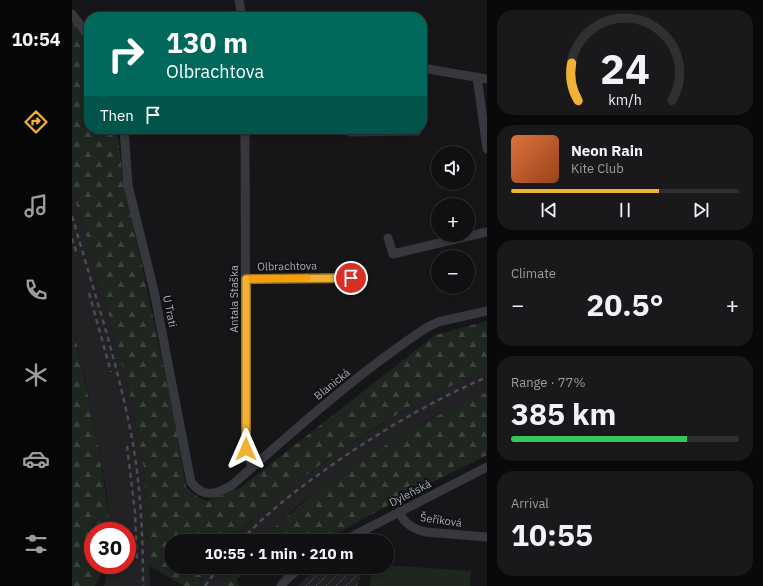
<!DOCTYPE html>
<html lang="en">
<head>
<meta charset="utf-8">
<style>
	body { margin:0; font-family:"IBM Plex Sans",sans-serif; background:#19191b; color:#f1f3f6; height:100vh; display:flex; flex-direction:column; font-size:15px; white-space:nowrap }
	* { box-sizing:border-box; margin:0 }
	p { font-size:13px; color:#9c9d9f }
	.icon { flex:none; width:22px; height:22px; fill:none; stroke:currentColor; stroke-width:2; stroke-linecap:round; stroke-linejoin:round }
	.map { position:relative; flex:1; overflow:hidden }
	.panel { display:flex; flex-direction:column; gap:10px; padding:10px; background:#09090a; width:276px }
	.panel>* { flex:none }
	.guide { position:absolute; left:12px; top:12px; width:343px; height:122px; border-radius:16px; box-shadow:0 2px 6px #0003,0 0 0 1px #303032; background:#00695c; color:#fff; overflow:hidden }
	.fabs { position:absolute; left:359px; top:146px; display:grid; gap:8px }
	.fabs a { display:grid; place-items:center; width:44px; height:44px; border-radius:50%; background:#101012; box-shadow:0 2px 6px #0003,0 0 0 1px #303032; font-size:20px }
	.speed { position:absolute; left:12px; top:522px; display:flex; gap:8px; font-size:20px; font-weight:700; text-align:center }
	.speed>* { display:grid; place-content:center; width:52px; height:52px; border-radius:50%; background:#101012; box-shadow:0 2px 6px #0003,0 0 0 1px #303032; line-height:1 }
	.speed .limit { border:6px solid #d22; background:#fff; color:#111 }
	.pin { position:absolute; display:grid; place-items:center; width:34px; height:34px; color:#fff; margin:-17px; border:2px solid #fff; border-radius:50%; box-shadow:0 1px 4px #0007 }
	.me { position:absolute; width:44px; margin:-22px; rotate:0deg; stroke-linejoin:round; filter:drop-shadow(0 0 3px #0008) }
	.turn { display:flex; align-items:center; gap:14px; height:84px; padding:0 16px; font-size:18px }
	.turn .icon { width:52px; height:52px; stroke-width:2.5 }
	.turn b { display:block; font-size:28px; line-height:34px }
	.then { display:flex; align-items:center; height:38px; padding:0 16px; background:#0003; gap:8px; font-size:15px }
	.big { font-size:30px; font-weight:700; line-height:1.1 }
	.panel .widget { flex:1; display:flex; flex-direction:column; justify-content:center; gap:6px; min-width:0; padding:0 14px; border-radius:16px; background:#19191b }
	.panel .dial { align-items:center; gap:0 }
	.dial svg { height:104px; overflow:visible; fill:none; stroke:#303032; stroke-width:7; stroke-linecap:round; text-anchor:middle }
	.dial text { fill:#f1f3f6; stroke:none }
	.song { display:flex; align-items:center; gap:12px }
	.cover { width:48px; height:48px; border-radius:6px; background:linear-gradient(135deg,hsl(20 70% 55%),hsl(20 70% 35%)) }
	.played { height:4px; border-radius:2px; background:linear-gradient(90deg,#f2b134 65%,#303032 65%) }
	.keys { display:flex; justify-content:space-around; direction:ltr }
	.heat { display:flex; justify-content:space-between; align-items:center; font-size:22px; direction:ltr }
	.charge { height:6px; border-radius:3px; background:linear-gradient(90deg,#34c759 77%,#303032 0) }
	.trip { position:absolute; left:92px; top:534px; width:230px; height:40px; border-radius:20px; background:#101012; box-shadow:0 2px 6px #0003,0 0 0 1px #303032; font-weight:700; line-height:40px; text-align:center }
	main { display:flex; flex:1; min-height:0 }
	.dock { display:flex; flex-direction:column; width:72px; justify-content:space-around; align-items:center; background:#060607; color:#9c9d9f }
	.dock .icon { width:28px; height:28px }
	.dock .current { color:#f2b134 }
	.dock b { font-size:18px; color:#f1f3f6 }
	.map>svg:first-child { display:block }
</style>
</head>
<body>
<main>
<nav class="dock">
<b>10:54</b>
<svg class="icon current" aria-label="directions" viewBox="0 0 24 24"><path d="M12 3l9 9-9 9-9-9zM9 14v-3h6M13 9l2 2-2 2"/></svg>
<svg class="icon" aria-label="music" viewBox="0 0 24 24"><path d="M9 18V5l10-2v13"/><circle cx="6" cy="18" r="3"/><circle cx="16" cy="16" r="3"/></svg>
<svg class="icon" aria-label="phone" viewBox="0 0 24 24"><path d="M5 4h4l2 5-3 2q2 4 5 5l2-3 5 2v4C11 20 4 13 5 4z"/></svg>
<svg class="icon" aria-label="climate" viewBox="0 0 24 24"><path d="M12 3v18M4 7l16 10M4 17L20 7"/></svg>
<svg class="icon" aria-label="car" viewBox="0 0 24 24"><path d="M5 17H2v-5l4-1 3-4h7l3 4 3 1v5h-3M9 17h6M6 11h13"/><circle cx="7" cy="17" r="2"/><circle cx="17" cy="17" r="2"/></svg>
<svg class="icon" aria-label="filters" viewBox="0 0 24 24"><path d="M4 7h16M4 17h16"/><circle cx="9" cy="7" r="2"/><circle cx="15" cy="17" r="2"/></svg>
</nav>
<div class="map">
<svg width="415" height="586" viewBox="0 0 415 586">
	<defs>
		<pattern id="industrial-furrows" width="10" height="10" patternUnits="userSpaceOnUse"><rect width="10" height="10" fill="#222225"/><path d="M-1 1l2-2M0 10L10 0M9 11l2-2" fill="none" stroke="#3f3f43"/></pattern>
		<pattern id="forest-firs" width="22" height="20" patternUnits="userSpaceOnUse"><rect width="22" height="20" fill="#1e261f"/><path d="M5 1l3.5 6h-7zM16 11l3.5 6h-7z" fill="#3c433d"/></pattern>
	</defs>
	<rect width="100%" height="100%" fill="#161618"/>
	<!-- built -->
	<g fill="#222225">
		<polygon points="0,190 26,274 63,413 72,470 77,544 78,586 32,586 36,565 55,565 55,531 38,531 34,489 15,388 0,322"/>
		<polygon points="415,370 415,392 357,419 289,461 229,503 187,541 159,541 197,504 234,475 278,444 343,404 386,382"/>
		<polygon points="137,567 164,567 151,586 124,586"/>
	</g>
	<!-- industrial -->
	<polygon fill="url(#industrial-furrows)" points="245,567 291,567 286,586 226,586 241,570"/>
	<!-- forest -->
	<g fill="url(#forest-firs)">
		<path d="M0,21l17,24v84h28l6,48 54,252 9,58 13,11 9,3 32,-13 195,-153 52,-14v49c-57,23 -109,54 -159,89 -35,25 -68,51 -97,82h-60v26h38l-13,19h-12l-34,-20 -6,-96 -9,-57 -37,-139 -26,-84z"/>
		<path d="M0,322c15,69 31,138 38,209h-17v34h13l-11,21h-23z"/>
		<path d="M415,392v63l-91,46 -73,40h-64c67,-62 145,-113 228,-149z"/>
		<polygon points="164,567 177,567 165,579 167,586 151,586"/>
	</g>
	<!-- pitch -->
	<polygon fill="#1e261f" points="315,565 399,571 398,586 298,586 300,567 315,567"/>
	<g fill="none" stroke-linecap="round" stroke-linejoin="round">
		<!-- street -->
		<g stroke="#37383d" stroke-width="9">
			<polyline points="167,0 170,17"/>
			<polyline points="0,14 17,37"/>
			<polyline points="350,68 415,79"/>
			<polyline points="405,77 415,149"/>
			<path d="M52,129l4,56 26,106 37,191c12,16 24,13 40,4 63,-55 125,-112 195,-158l12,-6 49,-11"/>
			<polyline points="173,129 174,449 180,467"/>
			<polyline points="278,132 345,131"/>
			<polyline points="316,238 321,254 415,232"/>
			<polyline points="174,279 279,278"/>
			<path d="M327,512c6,12 14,17 27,20l61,5"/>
			<polyline points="271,541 415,467"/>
			<polyline points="209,586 215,579 229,567"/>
		</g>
		<!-- rail -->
		<g stroke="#4a4c52" stroke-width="2.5" stroke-dasharray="5 4" stroke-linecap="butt">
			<path d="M0,216c22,76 47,151 61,228 8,47 10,95 10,142"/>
			<polyline points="0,238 5,255"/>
			<polyline points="17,293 39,372"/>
			<polyline points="55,446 63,512 65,562"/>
			<path d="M169,541c26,-29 57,-52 88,-74 50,-35 102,-66 158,-90"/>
			<polyline points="133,586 147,567"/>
		</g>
	</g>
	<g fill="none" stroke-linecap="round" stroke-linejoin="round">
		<defs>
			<polyline id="route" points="174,449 174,279 279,278"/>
		</defs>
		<!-- route casing -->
		<use href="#route" stroke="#9d7322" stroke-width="10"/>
		<!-- route -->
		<use href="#route" stroke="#f2b134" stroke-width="7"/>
		<!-- slow -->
		<polyline stroke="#f59e0b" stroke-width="7" points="180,279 235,278"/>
	</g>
	<g text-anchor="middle" stroke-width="4" stroke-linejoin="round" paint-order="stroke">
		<!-- street labels -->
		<g font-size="11" fill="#a8adb8" stroke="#111113">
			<text transform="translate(215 266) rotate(-1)" y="4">Olbrachtova</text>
			<text transform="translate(162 299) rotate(-90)" y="4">Antala Staška</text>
			<text transform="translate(98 311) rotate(79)" y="4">U Trati</text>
			<text transform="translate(260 384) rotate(-39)" y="4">Blanická</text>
			<text transform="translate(338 493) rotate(-27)" y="4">Dyleňská</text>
			<text transform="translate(369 520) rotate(8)" y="4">Šeříková</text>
		</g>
	</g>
</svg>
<div class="fabs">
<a><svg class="icon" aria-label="sound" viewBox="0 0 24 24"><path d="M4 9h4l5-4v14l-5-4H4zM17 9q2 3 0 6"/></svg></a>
<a>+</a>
<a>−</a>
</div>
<div class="speed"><div class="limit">30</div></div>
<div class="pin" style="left:279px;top:278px;background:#d93025"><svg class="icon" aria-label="arrive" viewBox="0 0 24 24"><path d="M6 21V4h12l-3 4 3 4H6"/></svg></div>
<svg class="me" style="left:174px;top:449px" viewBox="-20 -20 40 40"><path d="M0-17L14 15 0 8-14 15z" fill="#f2b134" stroke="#fff" stroke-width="4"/></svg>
<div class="trip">10:55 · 1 min · 210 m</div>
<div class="guide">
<div class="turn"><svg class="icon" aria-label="right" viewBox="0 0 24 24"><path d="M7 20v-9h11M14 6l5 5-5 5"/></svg><div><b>130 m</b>Olbrachtova</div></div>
<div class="then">Then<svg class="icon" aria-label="arrive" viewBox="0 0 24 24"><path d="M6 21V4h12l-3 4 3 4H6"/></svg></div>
</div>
</div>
<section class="panel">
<div class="widget dial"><svg viewBox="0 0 100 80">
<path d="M14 69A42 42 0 1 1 86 69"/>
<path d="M14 69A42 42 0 0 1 9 40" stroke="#f2b134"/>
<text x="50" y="56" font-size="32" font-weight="700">24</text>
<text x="50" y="72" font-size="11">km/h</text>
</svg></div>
<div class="widget">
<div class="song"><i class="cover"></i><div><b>Neon Rain</b><p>Kite Club</p></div></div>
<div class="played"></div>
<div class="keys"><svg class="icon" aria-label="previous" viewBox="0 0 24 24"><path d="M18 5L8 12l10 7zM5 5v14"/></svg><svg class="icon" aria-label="pause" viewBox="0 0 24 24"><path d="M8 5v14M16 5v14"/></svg><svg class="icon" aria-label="next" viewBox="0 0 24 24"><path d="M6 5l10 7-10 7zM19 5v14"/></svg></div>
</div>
<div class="widget"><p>Climate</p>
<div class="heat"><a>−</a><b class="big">20.5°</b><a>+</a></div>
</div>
<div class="widget"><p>Range · 77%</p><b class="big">385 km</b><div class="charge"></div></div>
<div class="widget"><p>Arrival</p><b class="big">10:55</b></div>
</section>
</main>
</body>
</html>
